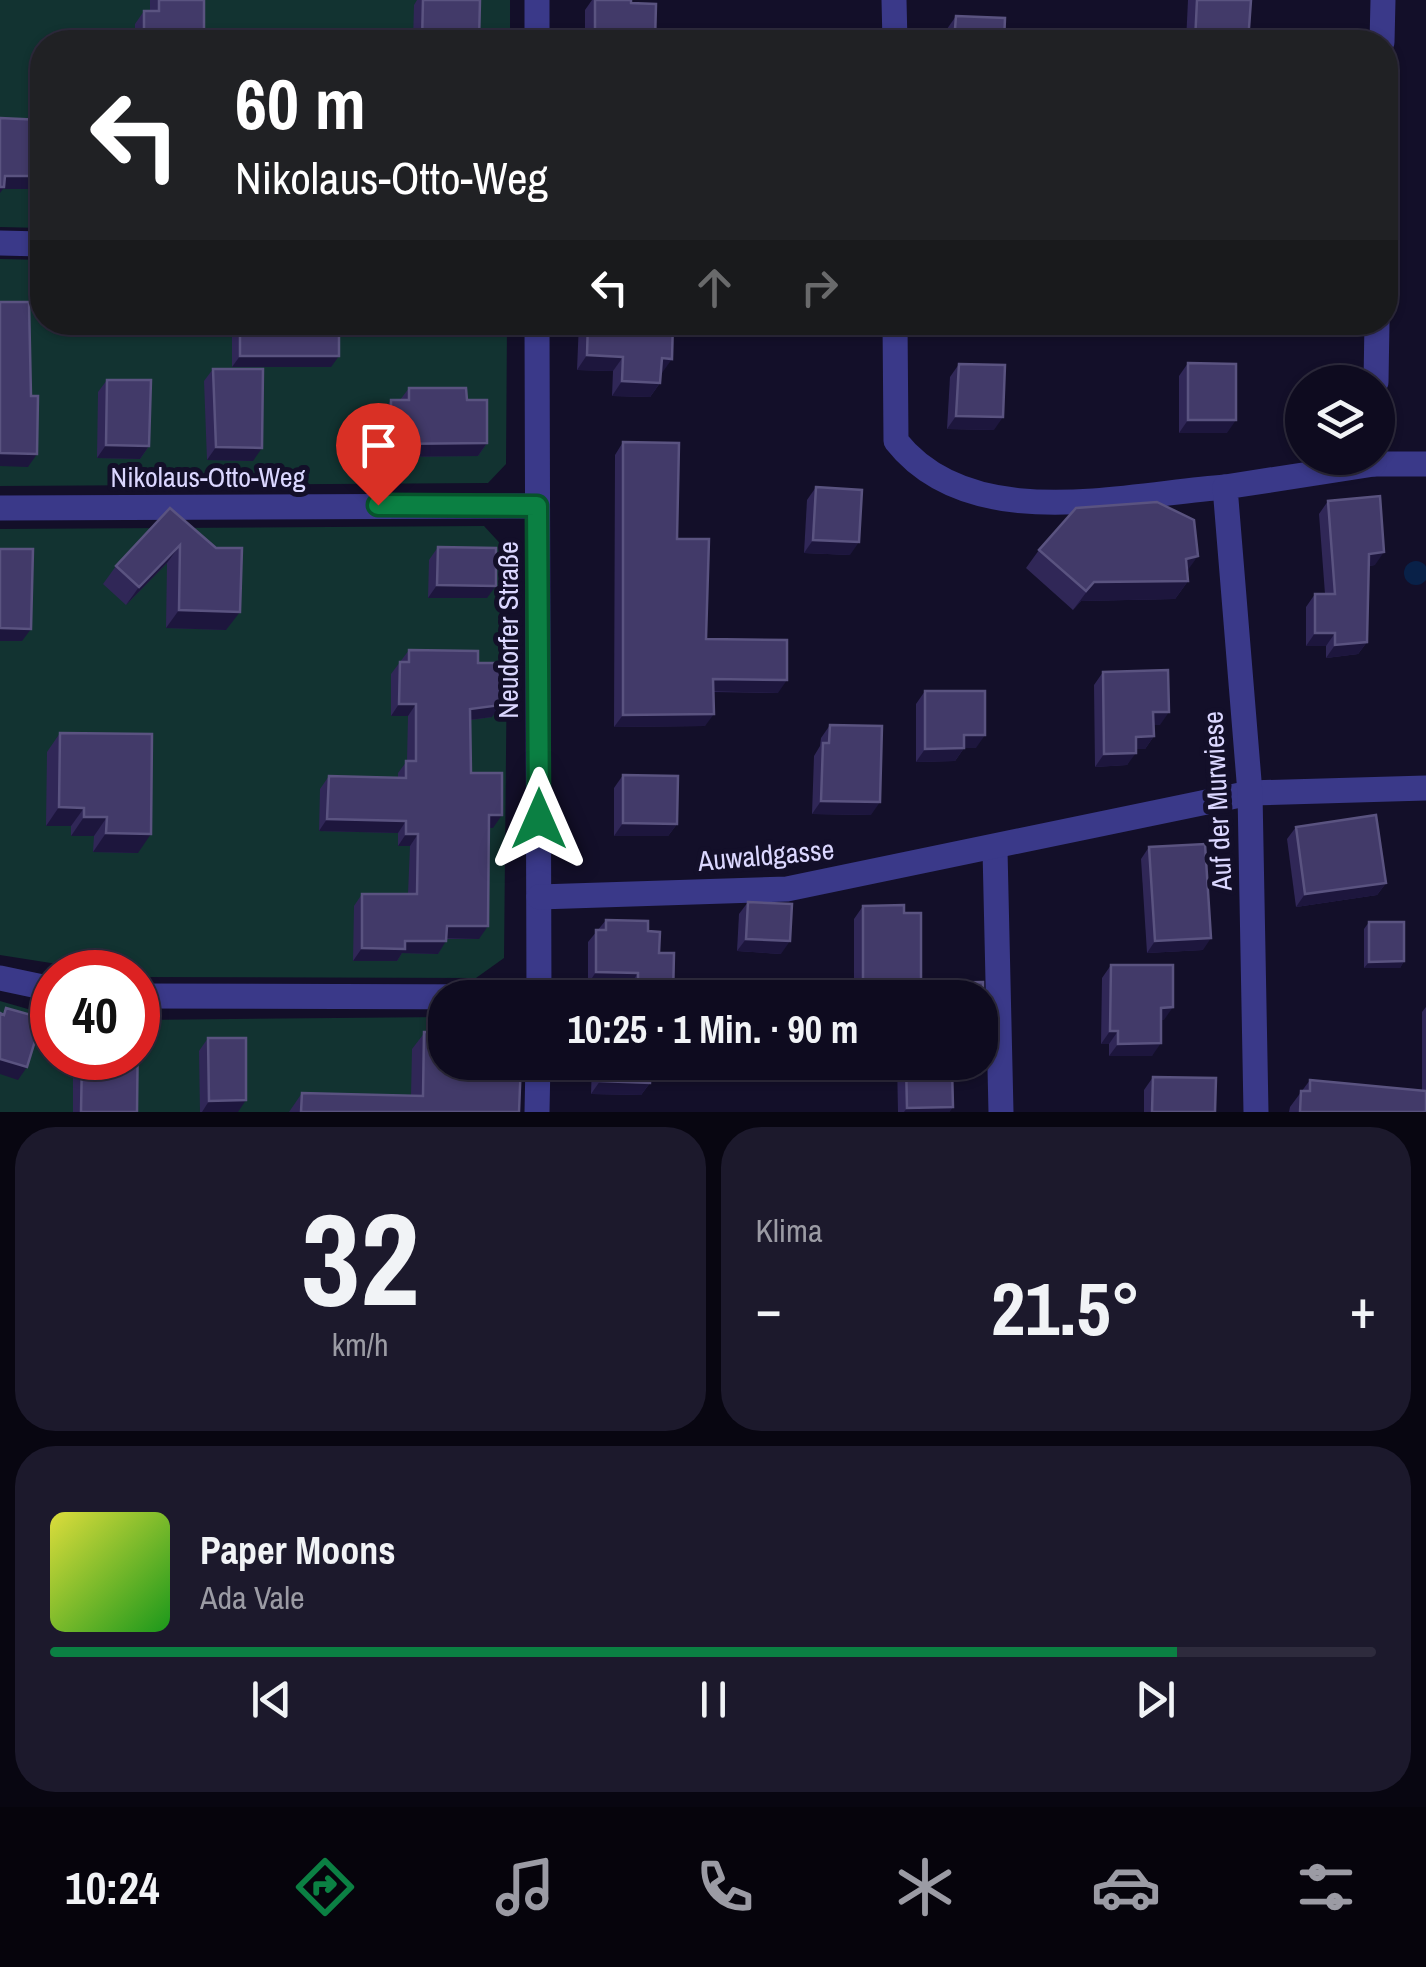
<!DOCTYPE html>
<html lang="de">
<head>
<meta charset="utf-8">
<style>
	body { margin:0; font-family:"Archivo Narrow",sans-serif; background:#1c192c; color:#f1f3f6; height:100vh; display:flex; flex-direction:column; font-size:38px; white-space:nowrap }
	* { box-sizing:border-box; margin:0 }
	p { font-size:32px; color:#9b9ba4 }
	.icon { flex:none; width:55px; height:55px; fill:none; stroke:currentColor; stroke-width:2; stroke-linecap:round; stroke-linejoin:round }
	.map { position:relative; height:1112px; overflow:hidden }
	.panel { display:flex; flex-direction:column; gap:15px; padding:15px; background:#080611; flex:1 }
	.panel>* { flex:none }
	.top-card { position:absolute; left:30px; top:30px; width:1368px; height:305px; border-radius:40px; box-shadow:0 2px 8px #0004,0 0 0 2px #2e2b3d; background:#202124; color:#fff; overflow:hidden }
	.fabs { position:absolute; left:1285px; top:365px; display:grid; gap:20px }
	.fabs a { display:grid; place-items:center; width:110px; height:110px; border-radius:50%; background:#0e0b1f; box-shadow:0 2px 8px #0004,0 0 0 2px #2e2b3d; font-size:50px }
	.speed { position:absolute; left:30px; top:950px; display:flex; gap:20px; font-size:50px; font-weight:700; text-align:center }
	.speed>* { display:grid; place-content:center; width:130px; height:130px; border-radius:50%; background:#0e0b1f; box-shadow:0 2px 8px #0004,0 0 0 2px #2e2b3d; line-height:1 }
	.speed .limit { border:15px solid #d22; background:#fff; color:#111 }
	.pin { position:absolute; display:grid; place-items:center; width:85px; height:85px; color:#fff; margin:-102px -42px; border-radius:50% 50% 50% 0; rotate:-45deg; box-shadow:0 0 10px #0007 }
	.pin .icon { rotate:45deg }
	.me { position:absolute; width:110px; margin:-55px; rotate:0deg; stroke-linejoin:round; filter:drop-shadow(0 0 8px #0008) }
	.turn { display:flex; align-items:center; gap:35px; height:210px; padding:0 40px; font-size:45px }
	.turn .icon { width:130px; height:130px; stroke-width:2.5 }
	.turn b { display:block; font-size:70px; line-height:85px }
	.lanes { display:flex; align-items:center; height:95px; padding:0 40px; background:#0003; justify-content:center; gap:50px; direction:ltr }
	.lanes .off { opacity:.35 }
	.big { font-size:75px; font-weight:800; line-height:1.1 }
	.panel .card { flex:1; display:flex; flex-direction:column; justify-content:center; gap:15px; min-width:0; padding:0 35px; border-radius:40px; background:#1c192c }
	.panel .dial { align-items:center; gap:0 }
	.dial b { font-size:130px; line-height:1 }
	.song { display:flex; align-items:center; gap:30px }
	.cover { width:120px; height:120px; border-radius:15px; background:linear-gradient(135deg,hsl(60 70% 55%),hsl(120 70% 35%)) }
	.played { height:10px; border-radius:5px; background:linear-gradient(90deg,#0b8043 85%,#2e2b3d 85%) }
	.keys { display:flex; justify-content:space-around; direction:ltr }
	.heat { display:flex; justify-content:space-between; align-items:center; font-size:55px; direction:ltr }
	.panel .tiles { flex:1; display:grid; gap:15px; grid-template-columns:1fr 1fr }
	.card:last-child { grid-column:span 2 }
	.trip { position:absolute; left:428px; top:980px; width:570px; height:100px; border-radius:40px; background:#0e0b1f; box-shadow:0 2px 8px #0004,0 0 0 2px #2e2b3d; font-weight:800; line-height:100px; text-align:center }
	.menu { display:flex; height:160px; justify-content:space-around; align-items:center; background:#06040c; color:#9b9ba4 }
	.menu .icon { width:70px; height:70px }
	.menu .selected { color:#0b8043 }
	.menu b { font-size:45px; color:#f1f3f6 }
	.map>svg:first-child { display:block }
</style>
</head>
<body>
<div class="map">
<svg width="1426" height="1112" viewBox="0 0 1426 1112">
	<rect width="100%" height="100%" fill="#130f29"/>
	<!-- green -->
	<g fill="#123331">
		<polygon points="0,0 510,0 510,42 42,42 42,228 0,227"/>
		<polygon points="0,259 42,260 42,322 507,323 506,464 488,483 0,486"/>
		<polygon points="484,526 508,552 504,958 476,978 138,977 138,972 108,972 0,955 0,529"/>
		<polygon points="0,1001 52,1016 52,1058 138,1058 138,1020 445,1017 445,1062 505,1112 0,1112"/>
	</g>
	<!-- water -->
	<circle fill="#092148" cx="1416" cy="573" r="12"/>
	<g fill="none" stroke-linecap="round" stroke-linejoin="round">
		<!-- minor -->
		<g stroke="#3a3989" stroke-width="25">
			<polyline points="894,0 895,42"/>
			<polyline points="537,42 537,0"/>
			<polyline points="1382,42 1383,0"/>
			<polyline points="0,243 42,244"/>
			<polyline points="537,322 539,998"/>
			<path d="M895,322l1,119c74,94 226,54 329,46"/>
			<polyline points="1376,382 1377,322"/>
			<polyline points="1374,464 1426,464"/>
			<polyline points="0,508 537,506"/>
			<polyline points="995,850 1001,1112"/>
			<polyline points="539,897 787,889 1250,793 1426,788"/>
			<polyline points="0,978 52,989"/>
			<polyline points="138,996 539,997"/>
			<polyline points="537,1112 538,1062"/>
			<polyline points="1256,1112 1250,793 1225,487 1374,464 1374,458"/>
		</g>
	</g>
	<!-- wall -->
	<g fill="#302757">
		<polygon points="150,0 204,0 204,42 135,42 135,24 144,11 150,11"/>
		<polygon points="417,0 480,0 479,42 413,42 414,5"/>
		<polygon points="592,0 631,0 631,3 655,42 585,42 585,10"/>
		<polygon points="1188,0 1251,0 1248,42 1186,42"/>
		<polygon points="956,16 1004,42 946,42 947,29"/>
		<polygon points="234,322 296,322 296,326 331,367 232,367 232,324"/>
		<polygon points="579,322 673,322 662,373 661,373 660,383 650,397 612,396 613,371 577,370"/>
		<polygon points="1188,363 1227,433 1179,433 1179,376"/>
		<polygon points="959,364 994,430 947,429 950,377"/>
		<polygon points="213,369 253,461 207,460 204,381"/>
		<polygon points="107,380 149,446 140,459 97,458 98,392"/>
		<polygon points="409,388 467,400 487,443 478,456 382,457 382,413 391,400 400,400"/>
		<polygon points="623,442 677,539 706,639 778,693 713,692 705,726 614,727 615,455"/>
		<polygon points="816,487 850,555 804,553 807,500"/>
		<polygon points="1328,501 1375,565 1368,566 1367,642 1358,654 1326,658 1326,646 1306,646 1306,607 1315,594 1325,594 1319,514"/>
		<polygon points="170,508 226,630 166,628 167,563 126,605 103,584 116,566"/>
		<polygon points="438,547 487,598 428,598 429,560"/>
		<polygon points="1039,550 1187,572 1188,581 1175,599 1081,601 1073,610 1026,568"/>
		<polygon points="409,650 478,663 492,717 471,720 471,773 493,828 489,828 479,939 446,939 438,954 402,953 397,961 353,961 354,906 362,894 408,894 410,846 398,846 398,833 319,831 320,789 329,776 398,778 398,773 407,761 408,716 391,716 391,674"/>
		<polygon points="1103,672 1160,725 1153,725 1154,736 1145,749 1136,749 1127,765 1095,767 1094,685"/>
		<polygon points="925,691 976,748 964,748 955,761 916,762 916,704"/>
		<polygon points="830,725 871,815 812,814 814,756 820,746 821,738"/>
		<polygon points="60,733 138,853 93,852 94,836 71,836 71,826 46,826 47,752"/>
		<polygon points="623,775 677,824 668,836 614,836 614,788"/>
		<polygon points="1296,827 1386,883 1377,895 1296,907 1287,839"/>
		<polygon points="1149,847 1203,950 1147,953 1141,859"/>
		<polygon points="748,902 781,954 737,951 739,914"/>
		<polygon points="904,905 904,913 921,913 921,983 983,982 983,1029 980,1034 980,998 854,998 854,919 863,906"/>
		<polygon points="606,920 648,931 659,953 673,997 679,998 630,998 630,985 588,984 588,942"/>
		<polygon points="1369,922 1404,961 1400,968 1364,968 1364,929"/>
		<polygon points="1111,965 1164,1020 1161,1020 1152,1056 1109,1056 1109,1044 1101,1044 1102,978"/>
		<polygon points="1426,1007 1426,1112 1289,1112 1290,1107 1310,1080 1422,1090 1422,1012"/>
		<polygon points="432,1023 519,1112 289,1112 302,1093 411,1095 412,1049"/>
		<polygon points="208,1038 238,1112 200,1112 199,1051"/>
		<polygon points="73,1058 138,1058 137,1112 73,1112"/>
		<polygon points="592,1062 651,1062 650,1083 641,1095 591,1094"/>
		<polygon points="897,1062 966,1062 957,1080 953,1080 953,1107 949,1112 898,1112"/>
		<polygon points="1153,1077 1215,1112 1144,1112 1144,1090"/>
	</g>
	<!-- shaded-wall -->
	<g fill="#1d163d">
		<polygon points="5,176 42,176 42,189 3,189 0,193 0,184"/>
		<polygon points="418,322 478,322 472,331 413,331"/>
		<polygon points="587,355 623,357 613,371 577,370"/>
		<polygon points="240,356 339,356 331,367 232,367"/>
		<polygon points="662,358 672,359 662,373 652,373"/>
		<polygon points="622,381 660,383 650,397 612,396"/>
		<polygon points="956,416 1003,417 994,430 947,429"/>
		<polygon points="1188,420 1236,420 1227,433 1179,433"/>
		<polygon points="487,443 478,456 382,457 391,444"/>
		<polygon points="106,445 149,446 140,459 97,458"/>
		<polygon points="216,447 262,448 253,461 207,460"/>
		<polygon points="0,453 37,454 28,467 0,466"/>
		<polygon points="813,540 859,542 850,555 804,553"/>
		<polygon points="180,545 167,563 126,605 139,587"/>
		<polygon points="1384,552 1375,565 1360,567 1369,554"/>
		<polygon points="1198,556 1185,574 1186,559"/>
		<polygon points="1188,581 1175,599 1081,601 1073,610 1094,582"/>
		<polygon points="437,585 496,586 487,598 428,598"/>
		<polygon points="179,610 240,612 226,630 166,628"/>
		<polygon points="0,628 31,629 22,641 0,641"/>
		<polygon points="1315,633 1335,633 1326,646 1306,646"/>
		<polygon points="1367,642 1358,654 1326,658 1335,645"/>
		<polygon points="713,679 787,680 778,693 705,691"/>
		<polygon points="399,704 416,704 408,716 391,716"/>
		<polygon points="501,705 492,717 462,721 470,709"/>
		<polygon points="1153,712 1169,712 1160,725 1144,725"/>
		<polygon points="714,714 705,726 614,727 623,715"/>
		<polygon points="964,735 985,735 976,748 955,748"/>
		<polygon points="1154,736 1145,749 1127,749 1136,737"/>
		<polygon points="964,748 955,761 916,762 925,749"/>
		<polygon points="1136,753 1127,765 1095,767 1104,754"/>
		<polygon points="821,801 880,802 871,815 812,814"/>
		<polygon points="59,807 84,808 71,826 46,826"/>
		<polygon points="489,815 502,815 493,828 481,828"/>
		<polygon points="84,817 107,817 94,836 71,836"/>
		<polygon points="327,819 406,821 398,833 319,831"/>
		<polygon points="623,823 677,824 668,836 614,836"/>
		<polygon points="106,833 151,834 138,853 93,852"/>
		<polygon points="406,834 418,834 410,846 398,846"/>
		<polygon points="1386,883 1377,895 1296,907 1305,894"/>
		<polygon points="447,926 488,926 479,939 438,938"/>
		<polygon points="1211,938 1203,950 1147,953 1155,941"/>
		<polygon points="746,939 790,941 781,954 737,951"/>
		<polygon points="405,941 446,941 438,954 402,953 397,961 353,961 362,948"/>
		<polygon points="1404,961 1400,968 1364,968 1369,962"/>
		<polygon points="596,972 638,973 630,985 588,984"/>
		<polygon points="863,994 904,994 902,998 860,998"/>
		<polygon points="1173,1007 1164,1020 1152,1021 1161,1008"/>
		<polygon points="1110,1031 1118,1031 1109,1044 1101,1044"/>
		<polygon points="1161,1043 1152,1056 1109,1056 1118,1044"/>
		<polygon points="0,1059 27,1067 18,1080 0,1074"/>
		<polygon points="952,1068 966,1068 957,1080 943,1081"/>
		<polygon points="600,1081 650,1083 641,1095 591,1094"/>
		<polygon points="246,1100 238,1112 202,1112 209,1101"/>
		<polygon points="953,1107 949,1112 904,1112 907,1108"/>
	</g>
	<!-- building -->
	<g fill="#423a69" stroke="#5a5380" stroke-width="2.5">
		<polygon points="159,0 204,0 204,42 144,42 144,11 159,11"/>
		<polygon points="423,0 480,0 479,42 422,42"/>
		<polygon points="595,0 631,0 631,3 656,4 655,42 595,42"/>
		<polygon points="1197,0 1251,0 1248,42 1195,42"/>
		<polygon points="956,16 1005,18 1004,42 954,42"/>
		<polygon points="0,118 42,120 42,176 5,176 4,187 0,187"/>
		<polygon points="0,302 29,302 31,396 38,396 37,454 0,453"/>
		<polygon points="240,322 296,322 296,326 339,325 339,356 240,356"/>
		<polygon points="588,322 673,322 672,359 662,358 660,383 622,381 623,357 587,355"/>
		<polygon points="1188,363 1236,364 1236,420 1188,420"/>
		<polygon points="959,364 1005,365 1003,417 956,416"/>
		<polygon points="213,369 263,369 262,448 216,447"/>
		<polygon points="107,380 151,380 149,446 106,445"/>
		<polygon points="409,388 466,388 467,400 487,400 487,443 391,444 391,400 409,400"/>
		<polygon points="623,442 679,443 677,539 709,539 706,639 787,640 787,680 713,679 714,714 623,715"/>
		<polygon points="816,487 862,490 859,542 813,540"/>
		<polygon points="1380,496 1384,552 1369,554 1367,642 1335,645 1335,633 1315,633 1315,594 1335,594 1328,501"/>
		<polygon points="1157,502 1194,520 1198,556 1186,559 1188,581 1094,582 1086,591 1039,550 1076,508"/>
		<polygon points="170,508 216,548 242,548 240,612 179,610 180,545 139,587 116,566"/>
		<polygon points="438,547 496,548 496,586 437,585"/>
		<polygon points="0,549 33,549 31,629 0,628"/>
		<polygon points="409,650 478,651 478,663 502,663 501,705 470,709 471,773 502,773 502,815 489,815 488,926 447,926 446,941 405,941 405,949 362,948 362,894 417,894 418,834 406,834 406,821 327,819 329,776 406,778 406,761 416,761 416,704 399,704 400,662 409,662"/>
		<polygon points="1168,670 1169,712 1153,712 1154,736 1136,737 1136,753 1104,754 1103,672"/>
		<polygon points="925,691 985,691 985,735 964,735 964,748 925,749"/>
		<polygon points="830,725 882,726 880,802 821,801 823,743 829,743"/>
		<polygon points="60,733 152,734 151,834 106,833 107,817 84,817 84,808 59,807"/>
		<polygon points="623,775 678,776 677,824 623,823"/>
		<polygon points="1376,815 1386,883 1305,894 1296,827"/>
		<polygon points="1205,844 1211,938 1155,941 1149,847"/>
		<polygon points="748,902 792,904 790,941 746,939"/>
		<polygon points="904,905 904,913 921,913 921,983 983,982 983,1029 980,1029 980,998 905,998 904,994 863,994 863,906"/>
		<polygon points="606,920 648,921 648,931 660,932 659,953 674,953 673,997 679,998 638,998 638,973 596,972 596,930 606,930"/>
		<polygon points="1369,922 1404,922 1404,961 1369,962"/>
		<polygon points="1111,965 1173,965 1173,1007 1161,1008 1161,1043 1118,1044 1118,1031 1110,1031"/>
		<polygon points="6,1008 42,1018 27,1067 0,1059 0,1013 4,1015"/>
		<polygon points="432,1023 445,1023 445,1062 521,1062 519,1112 301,1112 302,1093 423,1096 424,1032 431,1032"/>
		<polygon points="138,1025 137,1112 81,1112 82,1058 138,1058"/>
		<polygon points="208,1038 246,1038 246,1100 209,1101"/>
		<polygon points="601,1062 651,1062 650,1083 600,1081"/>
		<polygon points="906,1062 966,1062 966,1068 952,1068 953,1107 907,1108"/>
		<polygon points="1153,1077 1216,1078 1215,1112 1152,1112"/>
		<polygon points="1310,1080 1426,1091 1426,1112 1300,1112 1301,1091 1310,1091"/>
	</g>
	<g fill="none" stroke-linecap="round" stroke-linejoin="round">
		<defs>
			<polyline id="route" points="378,505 537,506 539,819"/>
		</defs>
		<!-- route casing -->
		<use href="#route" stroke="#07532c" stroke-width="25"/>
		<!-- route -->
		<use href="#route" stroke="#0b8043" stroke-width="18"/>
	</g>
	<g text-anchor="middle" stroke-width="10" stroke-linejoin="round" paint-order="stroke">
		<!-- street labels -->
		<g font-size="28" fill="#dbd7ff" stroke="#130f29">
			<text x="208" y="487">Nikolaus-Otto-Weg</text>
			<text transform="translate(508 630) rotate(-90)" y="10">Neudorfer Straße</text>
			<text transform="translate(1217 801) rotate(-93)" y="10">Auf der Murwiese</text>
			<text transform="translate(766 855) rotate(-5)" y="10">Auwaldgasse</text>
		</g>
	</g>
</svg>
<div class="fabs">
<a><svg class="icon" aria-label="layers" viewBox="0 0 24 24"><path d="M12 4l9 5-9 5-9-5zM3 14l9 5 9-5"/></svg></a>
</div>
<div class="speed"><div class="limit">40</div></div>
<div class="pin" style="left:378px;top:505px;background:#d93025"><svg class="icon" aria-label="arrive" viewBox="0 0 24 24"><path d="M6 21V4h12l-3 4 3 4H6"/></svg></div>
<svg class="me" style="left:539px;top:819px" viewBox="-20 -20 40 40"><path d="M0-17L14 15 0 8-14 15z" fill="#0b8043" stroke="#fff" stroke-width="4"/></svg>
<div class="trip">10:25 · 1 Min. · 90 m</div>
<div class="top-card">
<div class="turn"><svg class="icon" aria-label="left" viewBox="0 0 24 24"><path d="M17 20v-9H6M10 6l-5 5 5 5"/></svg><div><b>60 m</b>Nikolaus-Otto-Weg</div></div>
<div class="lanes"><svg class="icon" aria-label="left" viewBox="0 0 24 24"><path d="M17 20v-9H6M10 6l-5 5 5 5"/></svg><svg class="icon off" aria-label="ahead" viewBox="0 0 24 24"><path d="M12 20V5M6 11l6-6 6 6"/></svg><svg class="icon off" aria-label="right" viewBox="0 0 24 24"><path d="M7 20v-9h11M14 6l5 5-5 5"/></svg></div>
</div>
</div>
<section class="panel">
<div class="tiles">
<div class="card dial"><b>32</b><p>km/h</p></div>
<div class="card"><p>Klima</p>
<div class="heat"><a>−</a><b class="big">21.5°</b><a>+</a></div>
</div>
<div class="card">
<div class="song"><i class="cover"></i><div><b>Paper Moons</b><p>Ada Vale</p></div></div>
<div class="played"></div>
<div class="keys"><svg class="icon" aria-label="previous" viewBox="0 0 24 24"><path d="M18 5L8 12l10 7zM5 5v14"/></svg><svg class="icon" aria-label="pause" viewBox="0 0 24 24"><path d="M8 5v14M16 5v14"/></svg><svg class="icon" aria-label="next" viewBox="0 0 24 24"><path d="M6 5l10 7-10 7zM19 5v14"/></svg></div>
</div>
</div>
</section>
<nav class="menu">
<b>10:24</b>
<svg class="icon selected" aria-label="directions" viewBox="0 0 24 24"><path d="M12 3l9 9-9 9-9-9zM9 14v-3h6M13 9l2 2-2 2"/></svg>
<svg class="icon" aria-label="music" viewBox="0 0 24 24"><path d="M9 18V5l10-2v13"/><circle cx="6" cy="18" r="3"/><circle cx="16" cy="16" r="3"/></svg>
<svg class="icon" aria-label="phone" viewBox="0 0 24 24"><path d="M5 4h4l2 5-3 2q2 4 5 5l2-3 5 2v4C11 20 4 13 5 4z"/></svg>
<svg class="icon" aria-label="climate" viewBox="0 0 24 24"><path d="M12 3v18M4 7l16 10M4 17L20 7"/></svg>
<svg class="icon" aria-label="car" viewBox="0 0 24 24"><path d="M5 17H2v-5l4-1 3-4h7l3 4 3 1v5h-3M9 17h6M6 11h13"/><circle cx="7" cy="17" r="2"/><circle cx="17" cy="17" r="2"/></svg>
<svg class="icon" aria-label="filters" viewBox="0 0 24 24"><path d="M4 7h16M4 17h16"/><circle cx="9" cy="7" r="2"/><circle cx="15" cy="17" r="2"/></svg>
</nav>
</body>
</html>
